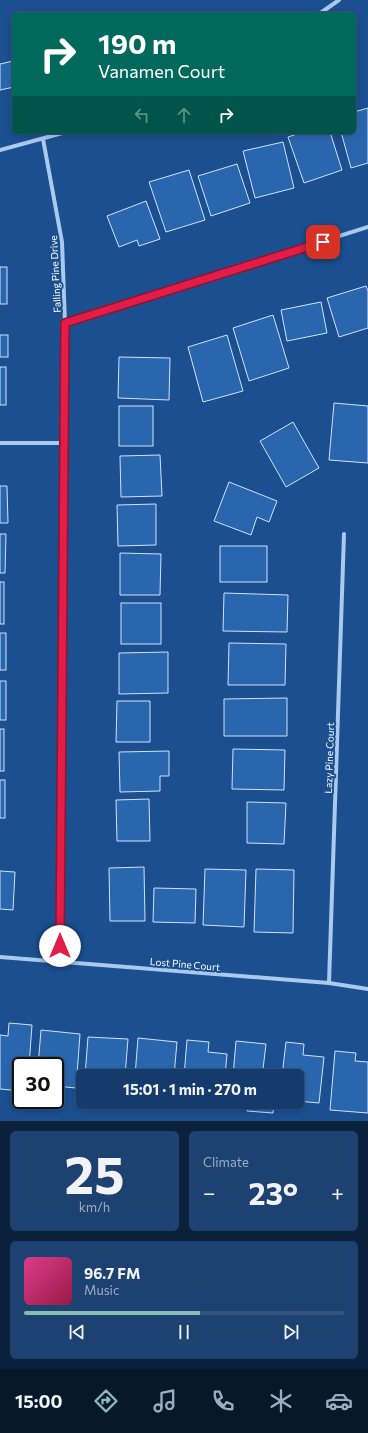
<!DOCTYPE html>
<html lang="en">
<head>
<meta charset="utf-8">
<style>
	body { margin:0; font-family:Commissioner,sans-serif; background:#1d4271; color:#f1f3f6; height:100vh; display:flex; flex-direction:column; font-size:15px; white-space:nowrap }
	* { box-sizing:border-box; margin:0 }
	p { font-size:13px; color:#9dadc1 }
	.icon { flex:none; width:22px; height:22px; fill:none; stroke:currentColor; stroke-width:2; stroke-linecap:round; stroke-linejoin:round }
	.map { position:relative; height:1121px; overflow:hidden }
	.panel { display:flex; flex-direction:column; gap:10px; padding:10px; background:#0b203b; flex:1 }
	.panel>* { flex:none }
	.hud { position:absolute; left:12px; top:12px; width:344px; height:122px; border-radius:6px; box-shadow:0 2px 6px #0003,0 0 0 1px #33557e; background:#00695c; color:#fff; overflow:hidden }
	.speed { position:absolute; left:12px; top:1057px; display:flex; gap:8px; font-size:20px; font-weight:700; text-align:center }
	.speed>* { display:grid; place-content:center; width:52px; height:52px; border-radius:50%; background:#143b6b; box-shadow:0 2px 6px #0003,0 0 0 1px #33557e; line-height:1 }
	.speed .limit { border:2px solid #111; border-radius:6px; background:#fff; color:#111 }
	.pin { position:absolute; display:grid; place-items:center; width:34px; height:34px; color:#fff; margin:-17px; border-radius:8px; box-shadow:0 2px 6px #0006 }
	.me { position:absolute; width:44px; margin:-22px; rotate:0deg; stroke-linejoin:round; filter:drop-shadow(0 0 3px #0008) }
	.turn { display:flex; align-items:center; gap:14px; height:84px; padding:0 20px; font-size:18px }
	.turn .icon { width:52px; height:52px; stroke-width:2.5 }
	.turn b { display:block; font-size:28px; line-height:34px }
	.lanes { display:flex; align-items:center; height:38px; padding:0 20px; background:#0003; justify-content:center; gap:20px; direction:ltr }
	.lanes .off { opacity:.35 }
	.big { font-size:30px; font-weight:700; line-height:1.1 }
	.panel .tile { flex:1; display:flex; flex-direction:column; justify-content:center; gap:6px; min-width:0; padding:0 14px; border-radius:6px; background:#1d4271 }
	.panel .dial { align-items:center; gap:0 }
	.dial b { font-size:52px; line-height:1 }
	.song { display:flex; align-items:center; gap:12px }
	.cover { width:48px; height:48px; border-radius:6px; background:linear-gradient(135deg,hsl(330 70% 55%),hsl(340 70% 35%)) }
	.played { height:4px; border-radius:2px; background:linear-gradient(90deg,#8bbbb9 55%,#33557e 55%) }
	.keys { display:flex; justify-content:space-around; direction:ltr }
	.heat { display:flex; justify-content:space-between; align-items:center; font-size:22px; direction:ltr }
	.panel .tiles { flex:1; display:grid; gap:10px; grid-template-columns:1fr 1fr }
	.tile:last-child { grid-column:span 2 }
	.trip { position:absolute; left:76px; top:1069px; width:228px; height:40px; border-radius:6px; background:#143b6b; box-shadow:0 2px 6px #0003,0 0 0 1px #33557e; font-weight:700; line-height:40px; text-align:center }
	.tabs { display:flex; height:64px; justify-content:space-around; align-items:center; background:#08182b; color:#9dadc1 }
	.tabs .icon { width:28px; height:28px }
	.tabs .current { color:#8bbbb9 }
	.tabs b { font-size:18px; color:#f1f3f6 }
	.map>svg:first-child { display:block }
</style>
</head>
<body>
<div class="map">
<svg width="368" height="1121" viewBox="0 0 368 1121">
	<rect width="100%" height="100%" fill="#1b4f8f"/>
	<!-- building -->
	<g fill="#2a66ad" stroke="#cfe3fa">
		<polygon points="13,61 14,87 0,90 0,64"/>
		<polygon points="368,108 368,163 351,168 341,132 354,132 354,112"/>
		<polygon points="303,132 330,132 342,170 304,183 288,137"/>
		<polygon points="283,142 294,188 255,198 243,151"/>
		<polygon points="237,164 250,203 211,216 198,176"/>
		<polygon points="189,170 205,220 166,232 149,182"/>
		<polygon points="146,201 160,239 139,246 137,240 119,247 107,216"/>
		<rect x="0" y="267" width="7" height="37"/>
		<polygon points="366,286 368,291 368,328 339,337 327,298"/>
		<polygon points="321,302 327,333 287,341 281,310"/>
		<polygon points="273,315 289,368 249,381 233,328"/>
		<rect x="0" y="335" width="8" height="22"/>
		<polygon points="227,335 243,391 203,402 188,347"/>
		<polygon points="119,357 170,358 169,400 118,398"/>
		<rect x="0" y="367" width="6" height="38"/>
		<polygon points="334,403 368,406 368,463 329,460"/>
		<rect x="119" y="406" width="34" height="40"/>
		<polygon points="293,422 319,468 286,487 260,441"/>
		<polygon points="160,455 162,496 121,497 120,456"/>
		<polygon points="229,482 277,501 269,522 257,517 251,535 214,521"/>
		<polygon points="0,486 7,486 8,523 0,523"/>
		<polygon points="156,504 156,545 118,546 117,505"/>
		<polygon points="0,534 6,534 5,573 0,573"/>
		<rect x="220" y="546" width="47" height="36"/>
		<polygon points="120,553 161,554 160,595 120,595"/>
		<rect x="0" y="582" width="4" height="42"/>
		<polygon points="224,593 288,595 287,632 223,631"/>
		<rect x="121" y="603" width="40" height="41"/>
		<rect x="0" y="633" width="6" height="37"/>
		<polygon points="229,643 286,644 285,685 228,685"/>
		<polygon points="168,652 168,693 119,694 119,653"/>
		<rect x="0" y="681" width="6" height="39"/>
		<polygon points="287,698 287,736 224,736 224,699"/>
		<polygon points="117,701 150,701 150,742 116,742"/>
		<rect x="0" y="729" width="4" height="42"/>
		<polygon points="233,749 285,750 284,790 232,789"/>
		<polygon points="169,751 169,776 160,776 160,791 120,792 119,752"/>
		<rect x="0" y="780" width="5" height="38"/>
		<polygon points="149,799 150,841 117,841 116,800"/>
		<polygon points="247,802 286,803 284,844 247,843"/>
		<polygon points="144,867 145,921 110,921 109,868"/>
		<polygon points="205,869 246,870 244,927 203,925"/>
		<polygon points="256,869 294,870 293,933 254,932"/>
		<polygon points="0,871 15,872 13,910 0,909"/>
		<polygon points="154,888 196,889 195,923 153,922"/>
		<polygon points="9,1023 32,1025 29,1066 21,1066 21,1091 0,1089 0,1035 8,1036"/>
		<polygon points="41,1030 80,1034 76,1088 55,1086 55,1066 38,1066"/>
		<polygon points="88,1037 128,1039 125,1076 85,1076"/>
		<polygon points="138,1038 177,1042 174,1076 135,1076"/>
		<polygon points="187,1040 209,1042 208,1052 227,1054 225,1076 184,1076"/>
		<polygon points="236,1041 266,1044 263,1069 277,1070 276,1076 233,1076"/>
		<polygon points="286,1042 304,1044 303,1055 324,1057 319,1103 297,1101 297,1076 282,1076"/>
		<polygon points="335,1051 356,1053 355,1061 368,1062 368,1113 330,1110"/>
		<polygon points="133,1102 172,1102 172,1106"/>
		<polygon points="248,1102 274,1102 273,1113 247,1111"/>
	</g>
	<g fill="none" stroke-linecap="round" stroke-linejoin="round">
		<!-- minor -->
		<g stroke="#a9c9ee" stroke-width="4">
			<polyline points="319,14 339,0"/>
			<polyline points="43,139 62,242 65,323 60,962"/>
			<polyline points="0,150 66,132"/>
			<polyline points="65,323 368,227"/>
			<polyline points="0,443 63,443"/>
			<polyline points="0,957 329,983 368,989"/>
			<polyline points="329,983 344,534"/>
		</g>
	</g>
	<g fill="none" stroke-linecap="round" stroke-linejoin="round">
		<defs>
			<polyline id="route" points="60,946 65,323 323,242"/>
		</defs>
		<!-- route casing -->
		<use href="#route" stroke="#92132f" stroke-width="10"/>
		<!-- route -->
		<use href="#route" stroke="#e11d48" stroke-width="7"/>
	</g>
	<g text-anchor="middle" stroke-width="4" stroke-linejoin="round" paint-order="stroke">
		<!-- street labels -->
		<g font-size="10" fill="#fff" stroke="#1b4f8f">
			<text transform="translate(55 274) rotate(-93)" y="4">Falling Pine Drive</text>
			<text transform="translate(329 758) rotate(-88)" y="4">Lazy Pine Court</text>
			<text transform="translate(185 964) rotate(5)" y="4">Lost Pine Court</text>
		</g>
	</g>
</svg>
<div class="speed"><div class="limit">30</div></div>
<div class="pin" style="left:323px;top:242px;background:#d93025"><svg class="icon" aria-label="arrive" viewBox="0 0 24 24"><path d="M6 21V4h12l-3 4 3 4H6"/></svg></div>
<svg class="me" style="left:60px;top:946px" viewBox="-20 -20 40 40"><circle r="19" fill="#fff"/><path d="M0-13L10 11 0 6-10 11z" fill="#e11d48"/></svg>
<div class="trip">15:01 · 1 min · 270 m</div>
<div class="hud">
<div class="turn"><svg class="icon" aria-label="right" viewBox="0 0 24 24"><path d="M7 20v-9h11M14 6l5 5-5 5"/></svg><div><b>190 m</b>Vanamen Court</div></div>
<div class="lanes"><svg class="icon off" aria-label="left" viewBox="0 0 24 24"><path d="M17 20v-9H6M10 6l-5 5 5 5"/></svg><svg class="icon off" aria-label="ahead" viewBox="0 0 24 24"><path d="M12 20V5M6 11l6-6 6 6"/></svg><svg class="icon" aria-label="right" viewBox="0 0 24 24"><path d="M7 20v-9h11M14 6l5 5-5 5"/></svg></div>
</div>
</div>
<section class="panel">
<div class="tiles">
<div class="tile dial"><b>25</b><p>km/h</p></div>
<div class="tile"><p>Climate</p>
<div class="heat"><a>−</a><b class="big">23°</b><a>+</a></div>
</div>
<div class="tile">
<div class="song"><i class="cover"></i><div><b>96.7 FM</b><p>Music</p></div></div>
<div class="played"></div>
<div class="keys"><svg class="icon" aria-label="previous" viewBox="0 0 24 24"><path d="M18 5L8 12l10 7zM5 5v14"/></svg><svg class="icon" aria-label="pause" viewBox="0 0 24 24"><path d="M8 5v14M16 5v14"/></svg><svg class="icon" aria-label="next" viewBox="0 0 24 24"><path d="M6 5l10 7-10 7zM19 5v14"/></svg></div>
</div>
</div>
</section>
<nav class="tabs">
<b>15:00</b>
<svg class="icon current" aria-label="directions" viewBox="0 0 24 24"><path d="M12 3l9 9-9 9-9-9zM9 14v-3h6M13 9l2 2-2 2"/></svg>
<svg class="icon" aria-label="music" viewBox="0 0 24 24"><path d="M9 18V5l10-2v13"/><circle cx="6" cy="18" r="3"/><circle cx="16" cy="16" r="3"/></svg>
<svg class="icon" aria-label="phone" viewBox="0 0 24 24"><path d="M5 4h4l2 5-3 2q2 4 5 5l2-3 5 2v4C11 20 4 13 5 4z"/></svg>
<svg class="icon" aria-label="climate" viewBox="0 0 24 24"><path d="M12 3v18M4 7l16 10M4 17L20 7"/></svg>
<svg class="icon" aria-label="car" viewBox="0 0 24 24"><path d="M5 17H2v-5l4-1 3-4h7l3 4 3 1v5h-3M9 17h6M6 11h13"/><circle cx="7" cy="17" r="2"/><circle cx="17" cy="17" r="2"/></svg>
</nav>
</body>
</html>
